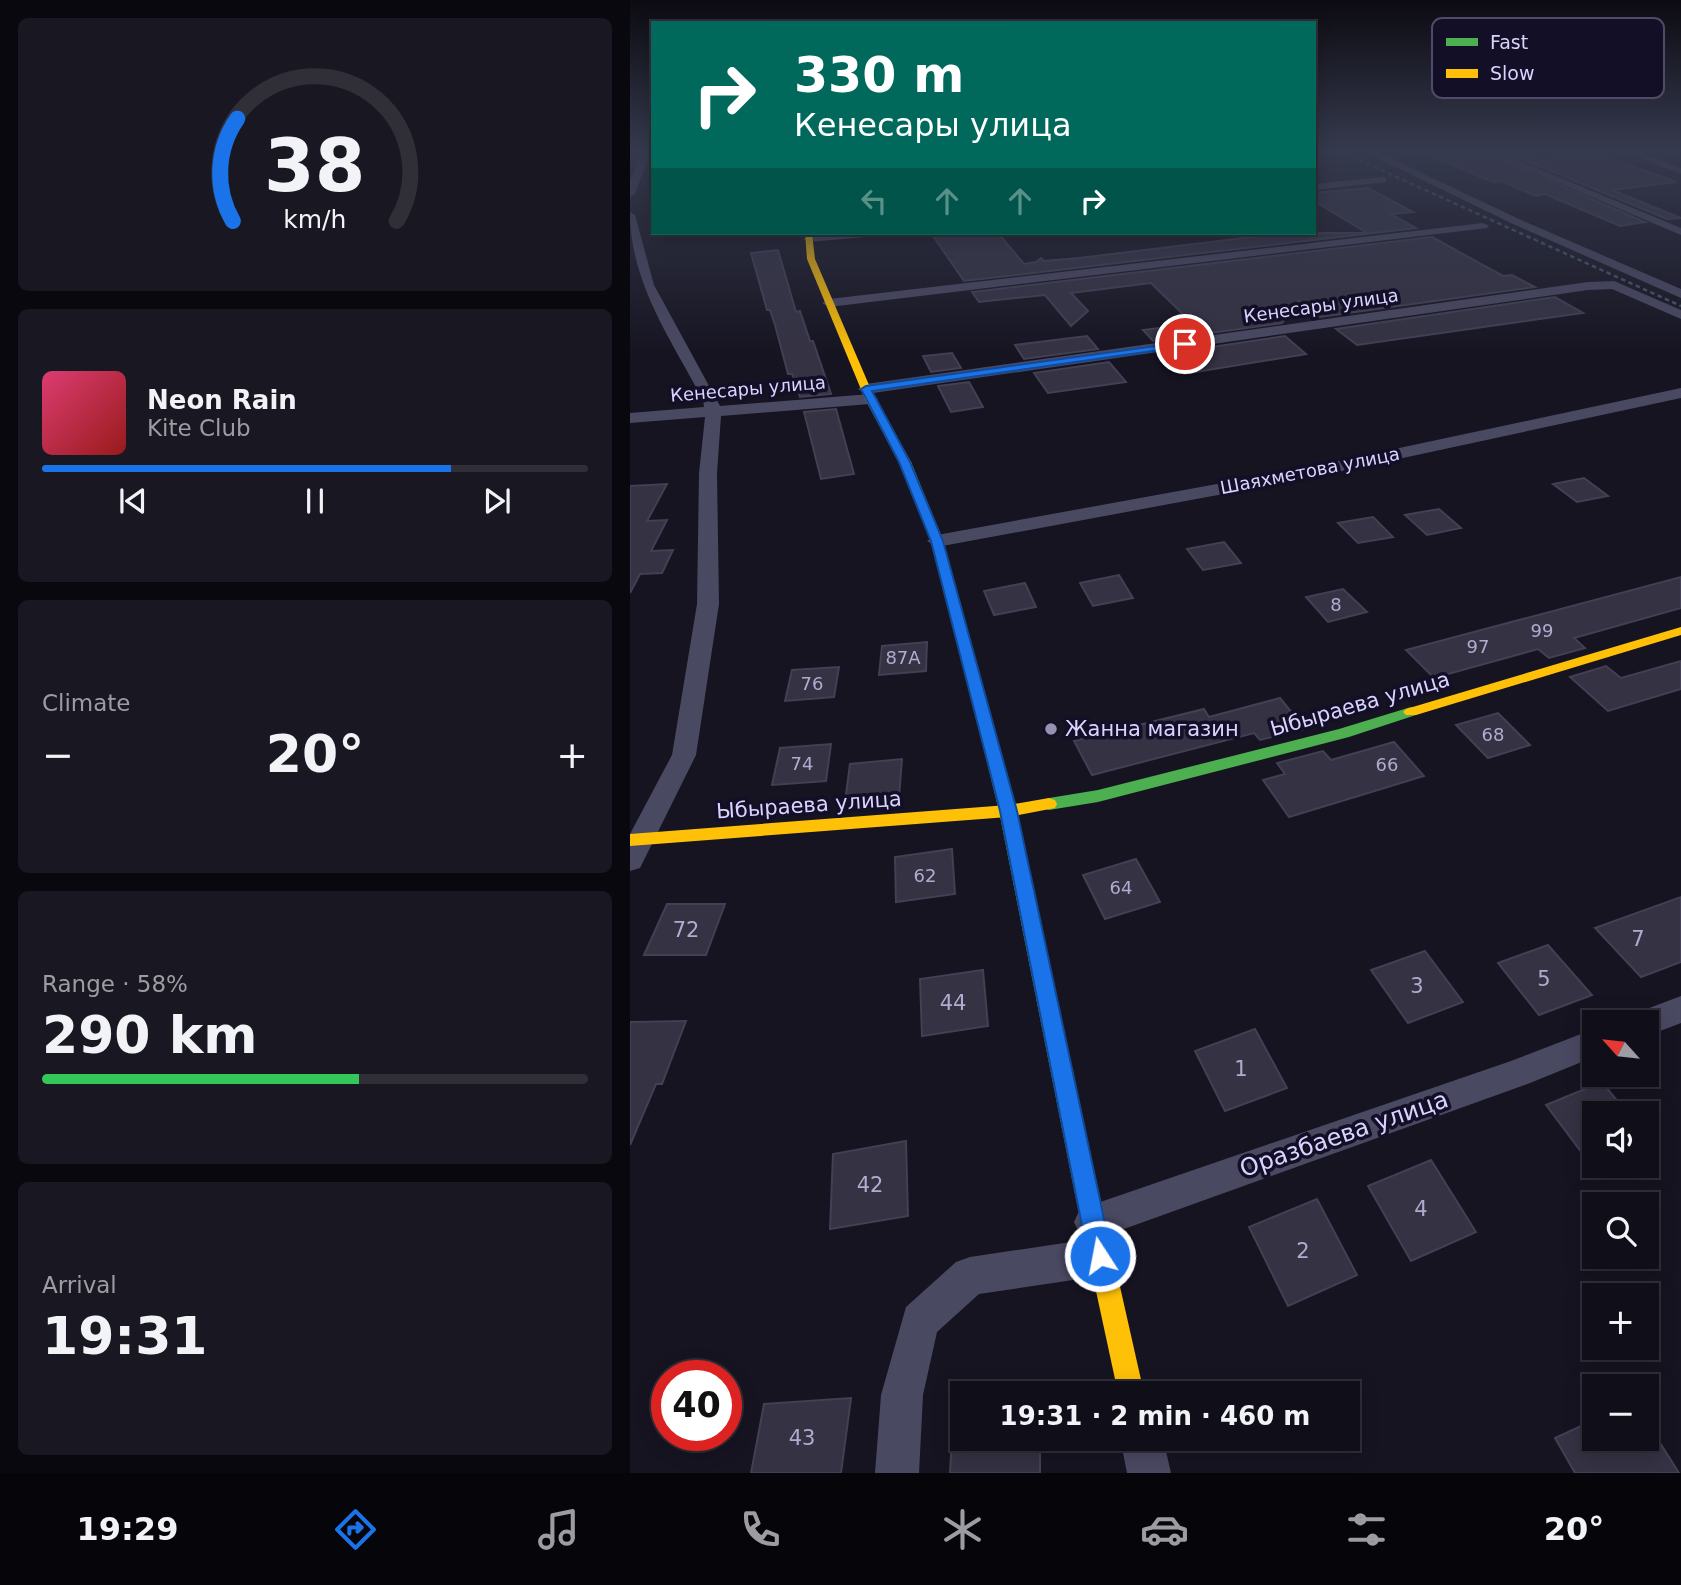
<!DOCTYPE html>
<html lang="en">
<head>
<meta charset="utf-8">
<style>
	body { margin:0; font-family:"DejaVu Sans",sans-serif; background:#191822; color:#f1f3f6; height:100vh; display:flex; flex-direction:column; font-size:26px; white-space:nowrap }
	* { box-sizing:border-box; margin:0 }
	p { font-size:23px; color:#9c9ca2 }
	.icon { flex:none; width:38px; height:38px; fill:none; stroke:currentColor; stroke-width:2; stroke-linecap:round; stroke-linejoin:round }
	.map { position:relative; flex:1; overflow:hidden }
	.details { display:flex; flex-direction:column; gap:18px; padding:18px; background:#09080e; width:630px }
	.details>* { flex:none }
	.banner { position:absolute; left:21px; top:21px; width:665px; height:214px; border-radius:0px; box-shadow:0 4px 18px #0003,0 0 0 2px #302f38; background:#00695c; color:#fff; overflow:hidden }
	.needle { width:46px; rotate:297deg }
	.tools { position:absolute; left:952px; top:1010px; display:grid; gap:14px }
	.tools a { display:grid; place-items:center; width:77px; height:77px; border-radius:0px; background:#100f19; box-shadow:0 4px 18px #0003,0 0 0 2px #302f38; font-size:35px }
	.speed { position:absolute; left:21px; top:1360px; display:flex; gap:14px; font-size:35px; font-weight:700; text-align:center }
	.speed>* { display:grid; place-content:center; width:91px; height:91px; border-radius:50%; background:#100f19; box-shadow:0 4px 18px #0003,0 0 0 2px #302f38; line-height:1 }
	.speed .limit { border:10px solid #d22; background:#fff; color:#111 }
	.pin { position:absolute; display:grid; place-items:center; width:60px; height:60px; color:#fff; margin:-30px; border:4px solid #fff; border-radius:50%; box-shadow:0 2px 7px #0007 }
	.me { position:absolute; width:77px; margin:-38px; rotate:349deg; stroke-linejoin:round; filter:drop-shadow(0 0 5px #0008) }
	.turn { display:flex; align-items:center; gap:24px; height:147px; padding:0 28px; font-size:32px }
	.turn .icon { width:91px; height:91px; stroke-width:2.5 }
	.turn b { display:block; font-size:49px; line-height:60px }
	.lanes { display:flex; align-items:center; height:66px; padding:0 28px; background:#0003; justify-content:center; gap:35px; direction:ltr }
	.lanes .off { opacity:.35 }
	.big { font-size:52px; font-weight:800; line-height:1.1 }
	.details .tile { flex:1; display:flex; flex-direction:column; justify-content:center; gap:10px; min-width:0; padding:0 24px; border-radius:10px; background:#191822 }
	.details .dial { align-items:center; gap:0 }
	.dial svg { height:182px; overflow:visible; fill:none; stroke:#302f38; stroke-width:7; stroke-linecap:round; text-anchor:middle }
	.dial text { fill:#f1f3f6; stroke:none }
	.song { display:flex; align-items:center; gap:21px }
	.cover { width:84px; height:84px; border-radius:10px; background:linear-gradient(135deg,hsl(340 70% 55%),hsl(0 70% 35%)) }
	.played { height:7px; border-radius:4px; background:linear-gradient(90deg,#1a73e8 75%,#302f38 75%) }
	.keys { display:flex; justify-content:space-around; direction:ltr }
	.heat { display:flex; justify-content:space-between; align-items:center; font-size:38px; direction:ltr }
	.charge { height:10px; border-radius:5px; background:linear-gradient(90deg,#34c759 58%,#302f38 0) }
	.trip { position:absolute; left:320px; top:1381px; width:410px; height:70px; border-radius:0px; background:#100f19; box-shadow:0 4px 18px #0003,0 0 0 2px #302f38; font-weight:800; line-height:70px; text-align:center }
	.menu { display:flex; height:112px; justify-content:space-around; align-items:center; background:#06060a; color:#9c9ca2 }
	.menu .icon { width:49px; height:49px }
	.menu .current { color:#1a73e8 }
	.menu b { font-size:32px; color:#f1f3f6 }
	main { display:flex; flex:1; min-height:0 }
	.map>svg:first-child { display:block }
</style>
</head>
<body>
<main>
<section class="details">
<div class="tile dial"><svg viewBox="0 0 100 80">
<path d="M14 69A42 42 0 1 1 86 69"/>
<path d="M14 69A42 42 0 0 1 16 24" stroke="#1a73e8"/>
<text x="50" y="56" font-size="32" font-weight="700">38</text>
<text x="50" y="72" font-size="11">km/h</text>
</svg></div>
<div class="tile">
<div class="song"><i class="cover"></i><div><b>Neon Rain</b><p>Kite Club</p></div></div>
<div class="played"></div>
<div class="keys"><svg class="icon" aria-label="previous" viewBox="0 0 24 24"><path d="M18 5L8 12l10 7zM5 5v14"/></svg><svg class="icon" aria-label="pause" viewBox="0 0 24 24"><path d="M8 5v14M16 5v14"/></svg><svg class="icon" aria-label="next" viewBox="0 0 24 24"><path d="M6 5l10 7-10 7zM19 5v14"/></svg></div>
</div>
<div class="tile"><p>Climate</p>
<div class="heat"><a>−</a><b class="big">20°</b><a>+</a></div>
</div>
<div class="tile"><p>Range · 58%</p><b class="big">290 km</b><div class="charge"></div></div>
<div class="tile"><p>Arrival</p><b class="big">19:31</b></div>
</section>
<div class="map">
<svg width="1051" height="1473" viewBox="0 0 1051 1473">
	<rect width="100%" height="100%" fill="#161421"/>
	<!-- building -->
	<g fill="#343243" stroke="#433f54" stroke-width="2">
		<polygon points="787,150 849,150 1015,222 990,226 915,194 906,196 871,181 863,182"/>
		<polygon points="870,150 887,150 921,163 924,150 955,150 1047,182 982,190 1051,218 1037,219"/>
		<polygon points="738,188 783,212 761,214 786,228 334,281 301,233 368,233 394,264 406,262 411,258 414,261 449,258 654,233 737,233 684,201 684,193"/>
		<polygon points="802,237 873,276 882,275 905,287 690,317 669,301 652,323 523,341 513,330 563,324 521,283 441,293 458,311 441,326 415,295 349,302 342,292"/>
		<polygon points="148,250 166,312 170,311 180,341 183,341 201,394 170,397 162,374 158,374 145,325 140,310 137,310 121,253"/>
		<polygon points="925,297 953,313 727,345 706,329"/>
		<polygon points="457,336 468,349 394,359 385,345"/>
		<polygon points="655,336 676,354 554,374 535,354"/>
		<polygon points="322,353 331,368 301,372 293,356"/>
		<polygon points="479,362 496,382 418,393 404,373"/>
		<polygon points="339,382 353,407 321,412 308,386"/>
		<polygon points="206,409 224,474 191,479 174,412"/>
		<polygon points="954,478 978,496 947,502 923,484"/>
		<polygon points="37,484 17,521 37,520 21,551 43,550 32,573 10,574 0,593 0,486"/>
		<polygon points="809,509 831,528 797,535 775,515"/>
		<polygon points="743,517 763,537 728,543 708,523"/>
		<polygon points="594,542 611,563 573,570 557,549"/>
		<polygon points="489,575 503,598 463,606 450,583"/>
		<polygon points="1051,577 1051,608 944,638 955,648 919,658 908,649 804,678 776,650"/>
		<polygon points="395,583 406,607 364,615 354,591"/>
		<polygon points="713,589 737,612 698,622 676,597"/>
		<polygon points="297,642 296,671 249,675 252,646"/>
		<polygon points="1051,661 1051,689 978,711 940,677 976,666 991,678"/>
		<polygon points="209,667 204,697 155,701 162,670"/>
		<polygon points="650,698 675,729 630,740 624,733 462,775 444,741 574,709 579,717"/>
		<polygon points="868,713 900,745 858,758 826,725"/>
		<polygon points="764,742 794,776 659,817 633,780 655,774 647,763 693,751 701,760"/>
		<polygon points="201,744 196,781 142,785 150,748"/>
		<polygon points="272,759 269,797 215,802 220,764"/>
		<polygon points="322,849 325,894 266,902 265,857"/>
		<polygon points="506,859 530,902 475,919 453,875"/>
		<polygon points="1051,897 1051,962 1011,977 965,928"/>
		<polygon points="37,904 95,904 76,955 14,955"/>
		<polygon points="918,945 962,995 909,1015 868,963"/>
		<polygon points="795,951 833,1002 778,1023 741,970"/>
		<polygon points="353,970 358,1026 292,1036 290,979"/>
		<polygon points="56,1021 32,1084 26,1084 0,1145 0,1022"/>
		<polygon points="625,1029 657,1088 595,1111 565,1051"/>
		<polygon points="972,1082 997,1113 964,1113 964,1169 916,1105"/>
		<polygon points="276,1141 278,1216 200,1229 203,1154"/>
		<polygon points="801,1160 846,1232 781,1261 738,1186"/>
		<polygon points="687,1199 727,1275 658,1306 619,1227"/>
		<polygon points="221,1398 211,1473 121,1473 134,1404"/>
		<polygon points="964,1420 964,1438 1027,1438 1049,1473 945,1473 925,1438"/>
		<polygon points="322,1438 410,1438 410,1473 320,1473"/>
	</g>
	<g fill="none" stroke-linecap="round" stroke-linejoin="round">
		<!-- street -->
		<g fill="#4a4962" fill-rule="evenodd">
			<polygon points="12,150 21,150 5,194 0,197 0,181"/>
			<polygon points="731,150 743,150 891,220 1051,289 1051,298 883,224"/>
			<polygon points="851,150 863,150 1051,228 1051,235"/>
			<polygon points="990,150 1003,150 1051,168 1051,174"/>
			<polygon points="752,177 756,178 756,182 684,190 684,184"/>
			<path d="M0,212l5,3 19,70 66,121 150,-12 8,5 -8,5 -149,12 -4,57 2,131 -23,151 -56,113 -10,3v-37l42,-79 25,-151 2,-131 6,-56 -75,6v-10l74,-6 -1,-7c-32,-61 -73,-117 -73,-188z"/>
			<polygon points="853,223 859,226 857,228 199,307 192,303 199,299"/>
			<polygon points="211,233 253,233 247,236 179,242 173,239 179,236"/>
			<polygon points="984,281 1051,310 1051,319 982,289 958,290 236,394 228,389 236,384 958,282"/>
			<polygon points="1051,388 1051,398 680,478 307,547 297,541 307,535 680,467"/>
			<polygon points="1051,996 1051,1023 1017,1036 1017,1022 1001,1022 1006,1013"/>
			<polygon points="964,1029 964,1057 900,1083 469,1238 483,1244 489,1257 483,1270 470,1276 349,1294 307,1332 293,1395 289,1473 245,1473 251,1395 276,1307 326,1262 340,1257 461,1239 450,1235 444,1222 450,1209 881,1061"/>
			<polygon points="490,1438 533,1438 541,1473 497,1473"/>
		</g>
		<!-- fast -->
		<g fill="#4caf50" fill-rule="evenodd">
			<polygon points="341,664 348,668 387,811 468,1189 464,1197 456,1200 448,1197 444,1189 369,811 334,668"/>
			<polygon points="781,707 789,712 786,715 719,737 468,802 419,810 413,808 411,804 413,800 419,798 468,790 709,729"/>
		</g>
		<!-- slow -->
		<g fill="#ffc107" fill-rule="evenodd">
			<polygon points="175,233 182,233 185,259 245,399 281,462 313,541 348,668 346,671 341,672 334,668 301,541 269,462 235,399 177,259"/>
			<polygon points="1051,627 1051,635 786,715 776,715 773,712 776,709"/>
			<polygon points="419,798 425,800 427,804 425,808 378,817 0,846 0,834 378,805"/>
			<polygon points="456,1178 464,1181 468,1189 514,1393 488,1393 444,1189 448,1181"/>
		</g>
		<!-- rail -->
		<polyline stroke="#43596b" stroke-width="2.5" stroke-dasharray="4.5 3.5" stroke-linecap="butt" points="707,150 1051,306"/>
	</g>
	<!-- sky -->
	<linearGradient id="sky" x2="0" y2="1"><stop stop-color="#0c0b12"/><stop offset="0.42" stop-color="#363a4e"/><stop offset="1" stop-color="#363a4e" stop-opacity="0"/></linearGradient>
	<rect width="1051" height="356" fill="url(#sky)"/>
	<!-- route -->
	<polygon fill="#1a73e8" stroke="#114b97" stroke-width="2" points="555,342 560,344 558,346 242,391 280,462 313,541 387,811 482,1256 479,1265 470,1269 461,1265 458,1256 370,811 301,541 269,462 231,389 236,386"/>
	<!-- markers -->
	<circle fill="#9591b1" stroke="#130f26" stroke-width="2.5" cx="421" cy="729" r="7"/>
	<g text-anchor="middle" stroke-width="7" stroke-linejoin="round" paint-order="stroke">
		<!-- far-street labels -->
		<g font-size="18" fill="#d9d4ff" stroke="#130f26">
			<text transform="translate(691 306) rotate(-8)" y="6">Кенесары улица</text>
			<text transform="translate(118 389) rotate(-5)" y="6">Кенесары улица</text>
			<text transform="translate(680 471) rotate(-11)" y="6">Шаяхметова улица</text>
		</g>
		<!-- number labels -->
		<g font-size="18" fill="#b0acd0">
			<text x="706" y="611">8</text>
			<text x="912" y="637">99</text>
			<text x="848" y="653">97</text>
			<text x="273" y="664">87А</text>
			<text x="182" y="690">76</text>
			<text x="863" y="741">68</text>
			<text x="172" y="770">74</text>
			<text x="757" y="771">66</text>
			<text x="295" y="882">62</text>
			<text x="491" y="894">64</text>
		</g>
		<!-- street labels -->
		<g font-size="21" fill="#d9d4ff" stroke="#130f26">
			<text transform="translate(730 704) rotate(-16)" y="7">Ыбыраева улица</text>
			<text transform="translate(179 805) rotate(-4)" y="7">Ыбыраева улица</text>
		</g>
		<!-- poi labels -->
		<g font-size="21" fill="#d9d4ff" stroke="#130f26" text-anchor="start">
			<text x="435" y="736">Жанна магазин</text>
		</g>
		<!-- near-number labels -->
		<g font-size="21" fill="#b0acd0">
			<text x="56" y="937">72</text>
			<text x="1008" y="946">7</text>
			<text x="914" y="986">5</text>
			<text x="787" y="993">3</text>
			<text x="323" y="1010">44</text>
			<text x="611" y="1076">1</text>
			<text x="240" y="1192">42</text>
			<text x="791" y="1216">4</text>
			<text x="673" y="1258">2</text>
			<text x="172" y="1445">43</text>
		</g>
		<!-- near-street labels -->
		<g font-size="24" fill="#d9d4ff" stroke="#130f26">
			<text transform="translate(714 1134) rotate(-19)" y="8">Оразбаева улица</text>
		</g>
	</g>
	<!-- legend -->
	<rect x="802" y="18" width="232" height="80" rx="10" fill="#130f26" stroke="#4e4a67" stroke-width="2"/>
	<rect x="816" y="38" width="32" height="8" fill="#4caf50"/>
	<rect x="816" y="69" width="32" height="9" fill="#ffc107"/>
	<g font-size="19" fill="#d9d4ff">
		<text x="860" y="49">Fast</text>
		<text x="860" y="80">Slow</text>
	</g>
</svg>
<div class="tools">
<a><svg class="needle" viewBox="-14 -14 28 28"><path d="M0-13l5 13h-10z" fill="#e53935"/><path d="M0 13l5-13h-10z" fill="#9c9ca2"/></svg></a>
<a><svg class="icon" aria-label="sound" viewBox="0 0 24 24"><path d="M4 9h4l5-4v14l-5-4H4zM17 9q2 3 0 6"/></svg></a>
<a><svg class="icon" aria-label="search" viewBox="0 0 24 24"><circle cx="10" cy="10" r="6"/><path d="M15 15l6 6"/></svg></a>
<a>+</a>
<a>−</a>
</div>
<div class="speed"><div class="limit">40</div></div>
<div class="pin" style="left:555px;top:344px;background:#d93025"><svg class="icon" aria-label="arrive" viewBox="0 0 24 24"><path d="M6 21V4h12l-3 4 3 4H6"/></svg></div>
<svg class="me" style="left:470px;top:1256px" viewBox="-20 -20 40 40"><circle r="17" fill="#1a73e8" stroke="#fff" stroke-width="3"/><path d="M0-11L8 9 0 5-8 9z" fill="#fff"/></svg>
<div class="trip">19:31 · 2 min · 460 m</div>
<div class="banner">
<div class="turn"><svg class="icon" aria-label="right" viewBox="0 0 24 24"><path d="M7 20v-9h11M14 6l5 5-5 5"/></svg><div><b>330 m</b>Кенесары улица</div></div>
<div class="lanes"><svg class="icon off" aria-label="left" viewBox="0 0 24 24"><path d="M17 20v-9H6M10 6l-5 5 5 5"/></svg><svg class="icon off" aria-label="ahead" viewBox="0 0 24 24"><path d="M12 20V5M6 11l6-6 6 6"/></svg><svg class="icon off" aria-label="ahead" viewBox="0 0 24 24"><path d="M12 20V5M6 11l6-6 6 6"/></svg><svg class="icon" aria-label="right" viewBox="0 0 24 24"><path d="M7 20v-9h11M14 6l5 5-5 5"/></svg></div>
</div>
</div>
</main>
<nav class="menu">
<b>19:29</b>
<svg class="icon current" aria-label="directions" viewBox="0 0 24 24"><path d="M12 3l9 9-9 9-9-9zM9 14v-3h6M13 9l2 2-2 2"/></svg>
<svg class="icon" aria-label="music" viewBox="0 0 24 24"><path d="M9 18V5l10-2v13"/><circle cx="6" cy="18" r="3"/><circle cx="16" cy="16" r="3"/></svg>
<svg class="icon" aria-label="phone" viewBox="0 0 24 24"><path d="M5 4h4l2 5-3 2q2 4 5 5l2-3 5 2v4C11 20 4 13 5 4z"/></svg>
<svg class="icon" aria-label="climate" viewBox="0 0 24 24"><path d="M12 3v18M4 7l16 10M4 17L20 7"/></svg>
<svg class="icon" aria-label="car" viewBox="0 0 24 24"><path d="M5 17H2v-5l4-1 3-4h7l3 4 3 1v5h-3M9 17h6M6 11h13"/><circle cx="7" cy="17" r="2"/><circle cx="17" cy="17" r="2"/></svg>
<svg class="icon" aria-label="filters" viewBox="0 0 24 24"><path d="M4 7h16M4 17h16"/><circle cx="9" cy="7" r="2"/><circle cx="15" cy="17" r="2"/></svg>
<b>20°</b>
</nav>
</body>
</html>
